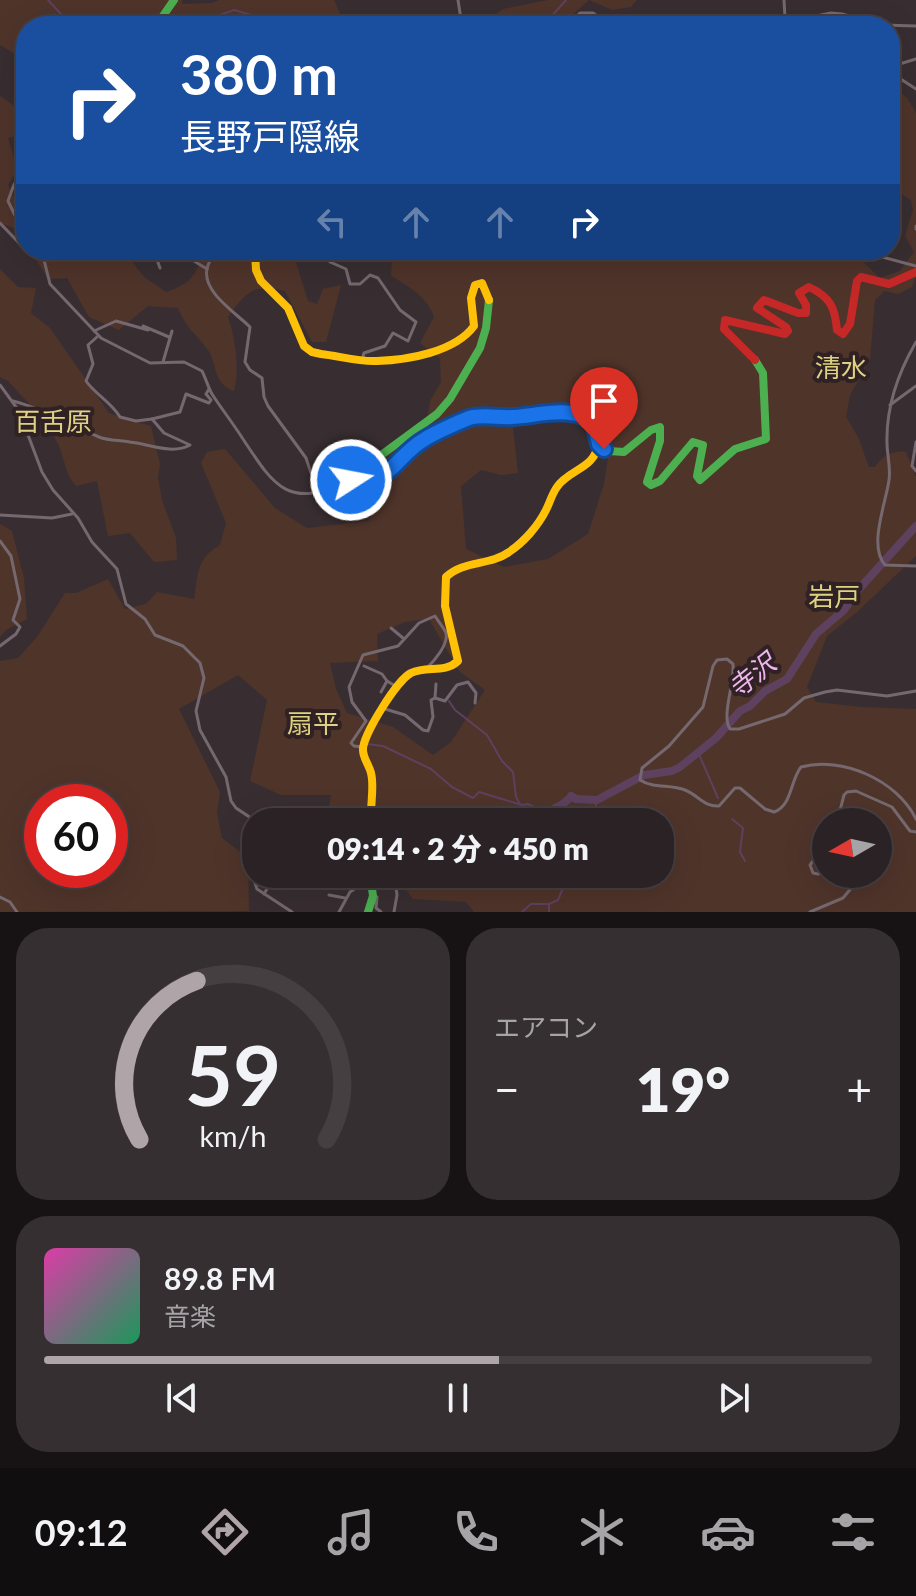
<!DOCTYPE html>
<html lang="ja">
<head>
<meta charset="utf-8">
<style>
	body { margin:0; font-family:Lato,"Noto Sans JP",sans-serif; background:#362f32; color:#f1f3f6; height:100vh; display:flex; flex-direction:column; font-size:30px; white-space:nowrap }
	* { box-sizing:border-box; margin:0 }
	p { font-size:26px; color:#a5a4a7 }
	.icon { flex:none; width:44px; height:44px; fill:none; stroke:currentColor; stroke-width:2; stroke-linecap:round; stroke-linejoin:round }
	.map { position:relative; height:912px; overflow:hidden }
	.side { display:flex; flex-direction:column; gap:16px; padding:16px; background:#171314; flex:1 }
	.side>* { flex:none }
	.top-card { position:absolute; left:16px; top:16px; width:884px; height:244px; border-radius:32px; box-shadow:0 8px 32px #0002,0 0 0 2px #463f42; background:#1a4fa0; color:#fff; overflow:hidden }
	.needle { width:52px; rotate:261deg }
	.buttons { position:absolute; left:812px; top:808px; display:grid; gap:16px }
	.buttons a { display:grid; place-items:center; width:80px; height:80px; border-radius:50%; background:#2a2225; box-shadow:0 8px 32px #0002,0 0 0 2px #463f42; font-size:40px }
	.speed { position:absolute; left:24px; top:784px; display:flex; gap:16px; font-size:40px; font-weight:700; text-align:center }
	.speed>* { display:grid; place-content:center; width:104px; height:104px; border-radius:50%; background:#2a2225; box-shadow:0 8px 32px #0002,0 0 0 2px #463f42; line-height:1 }
	.speed .limit { border:12px solid #d22; background:#fff; color:#111 }
	.pin { position:absolute; display:grid; place-items:center; width:68px; height:68px; color:#fff; margin:-82px -34px; border-radius:50% 50% 50% 0; rotate:-45deg; box-shadow:0 0 8px #0007 }
	.pin .icon { rotate:45deg }
	.me { position:absolute; width:88px; margin:-44px; rotate:79deg; stroke-linejoin:round; filter:drop-shadow(0 0 6px #0008) }
	.turn { display:flex; align-items:center; gap:28px; height:168px; padding:0 32px; font-size:36px }
	.turn .icon { width:104px; height:104px; stroke-width:2.5 }
	.turn b { display:block; font-size:56px; line-height:68px }
	.lanes { display:flex; align-items:center; height:76px; padding:0 32px; background:#0003; justify-content:center; gap:40px; direction:ltr }
	.lanes .off { opacity:.35 }
	.big { font-size:60px; font-weight:800; line-height:1.1 }
	.side .card { flex:1; display:flex; flex-direction:column; justify-content:center; gap:12px; min-width:0; padding:0 28px; border-radius:32px; background:#362f32 }
	.side .dial { align-items:center; gap:0 }
	.dial svg { height:208px; overflow:visible; fill:none; stroke:#463f42; stroke-width:7; stroke-linecap:round; text-anchor:middle }
	.dial text { fill:#f1f3f6; stroke:none }
	.song { display:flex; align-items:center; gap:24px }
	.cover { width:96px; height:96px; border-radius:12px; background:linear-gradient(135deg,hsl(320 70% 55%),hsl(150 70% 35%)) }
	.played { height:8px; border-radius:4px; background:linear-gradient(90deg,#afa4a7 55%,#463f42 55%) }
	.keys { display:flex; justify-content:space-around; direction:ltr }
	.heat { display:flex; justify-content:space-between; align-items:center; font-size:44px; direction:ltr }
	.side .tiles { flex:1; display:grid; gap:16px; grid-template-columns:1fr 1fr }
	.card:last-child { grid-column:span 2 }
	.trip { position:absolute; left:242px; top:808px; width:432px; height:80px; border-radius:32px; background:#2a2225; box-shadow:0 8px 32px #0002,0 0 0 2px #463f42; font-weight:800; line-height:80px; text-align:center }
	.tab-bar { display:flex; height:128px; justify-content:space-around; align-items:center; background:#110e0f; color:#a5a4a7 }
	.tab-bar .icon { width:56px; height:56px }
	.tab-bar .on { color:#afa4a7 }
	.tab-bar b { font-size:36px; color:#f1f3f6 }
	.map>svg:first-child { display:block }
</style>
</head>
<body>
<div class="map">
<svg width="916" height="912" viewBox="0 0 916 912">
	<rect width="100%" height="100%" fill="#382e31"/>
	<!-- green -->
	<g fill="#4f342a" fill-rule="evenodd">
		<polygon points="0,0 182,0 182,4 212,3 219,0 334,0 340,14 333,26 26,26 26,38 18,41 17,55 0,45"/>
		<polygon points="548,0 637,0 631,7 612,10 589,0 560,26 479,26 503,9"/>
		<path d="M890,84l17,14 9,15v163l-4,11 -14,7 -13,-3 -10,9 -5,60 -20,35 -4,22 12,20 11,30h6c7,-11 19,-17 31,-15l10,25v79l-59,56 -30,24 -20,51 9,15 45,5 55,2v203h-442l-8,-10 -53,-3 -19,-25h266v-52h-274l-2,-9h-27l-2,9h-29l5,-27h-50l-31,-14 17,-81 -29,-25 -59,34 41,83 -3,21 5,25 26,20 1,53 -249,1v-251l18,-3 19,-21 28,-44h11l32,-14 17,30 21,-5 11,-12 37,7c4,-25 2,-40 26,-54l6,-22 -25,-60 6,-11 18,-3 50,59 32,20 62,-7 15,-38 2,-32 40,-22 4,-28 11,-19 -1,-24 -20,-15 14,-26c-6,-20 -27,-32 -43,-41l1,-14 14,-1 35,-11h395l23,8 21,20 20,-7 14,-19 -9,-16 8,-26 -2,-10 -13,-8 -8,-1zM590,397l23,28 -9,59 -16,50 -40,25 -44,8 -38,-18 -5,-63 20,-16 20,5 17,-2 -5,-45zM429,619l31,53 25,18 -34,52 -18,13 -40,-28 -46,-14 -11,-24 -6,-26 48,-2 -1,-27 28,-12zM42,802h68v68h-68zM826,822h52v52h-52z"/>
		<polygon points="0,96 26,114 26,141 23,134 8,138 17,170 8,185 19,207 26,215 26,244 16,229 0,223"/>
		<path d="M30,250h66l9,4 18,-4 21,27 22,15c27,-9 29,-17 39,-42h87l16,51 9,3 6,-15 18,-4 -15,57h-14l-27,-51c-31,-8 -39,1 -57,26 7,20 12,53 6,74 -22,-8 -16,-26 -26,-41 -12,-17 -21,-20 -30,-42l-30,-2 -29,24 -30,-13 -22,-39 -19,1z"/>
		<path d="M0,269l18,18 18,1 -5,25 19,15 59,85 42,13 9,38 -2,14 4,22 14,38 1,22 -23,2 -24,-29 -22,3 -11,-55 -21,5c-11,-13 -11,-25 -17,-40 -11,-26 -33,-45 -51,-65l-8,-4z"/>
		<polygon points="0,524 12,531 24,578 27,619 6,630 0,637"/>
	</g>
	<g fill="none" stroke-linecap="round" stroke-linejoin="round">
		<!-- stream -->
		<g stroke="#5d415e" stroke-width="2">
			<polyline points="48,0 72,26"/>
			<polyline points="170,26 185,18 220,15 234,10 272,21 275,26"/>
			<polyline points="517,26 550,18 566,0"/>
			<polyline points="449,701 455,710 487,735 502,761 513,772 516,797 520,804"/>
			<polyline points="367,744 383,746 431,769 452,787 473,798 479,792 522,805 528,804 546,813"/>
			<polyline points="698,752 718,798"/>
			<polyline points="732,819 743,828 740,852 745,861"/>
			<polyline points="593,822 597,800"/>
			<polyline points="522,912 531,904 549,904"/>
			<polyline points="549,912 549,904 558,900 569,874"/>
		</g>
		<!-- river -->
		<path stroke="#5d415e" stroke-width="8" d="M519,822l4,-4 19,-1c9,-9 23,-11 29,-21l5,3 21,1 47,-25 28,-4 8,-4 36,-29 24,-27 10,-5 15,-15 22,-12 29,-45 28,-24 15,-21 57,-63"/>
		<!-- street -->
		<g stroke="#75686f" stroke-width="3">
			<polyline points="458,0 462,26"/>
			<polyline points="784,0 785,18 792,21 831,13 842,14 883,25 916,26"/>
			<polyline points="567,26 580,13 593,13 611,26"/>
			<polyline points="890,67 916,59"/>
			<polyline points="893,67 890,72 916,89"/>
			<polyline points="26,145 22,141 16,144 24,166 13,187 8,201 26,238"/>
			<polyline points="0,223 21,245 26,245"/>
			<polyline points="916,226 916,229"/>
			<path d="M36,250l7,6 7,28 51,54 49,25 34,-1 18,9c4,8 6,16 10,23 9,14 20,28 29,42 33,50 46,75 110,44"/>
			<polyline points="191,250 194,261 207,269"/>
			<path d="M213,250c0,8 -5,12 -6,19 -5,23 29,44 43,58l-5,35 5,8 12,8 2,19 4,9 38,52 5,15 17,17"/>
			<polyline points="319,250 328,255 330,262 346,269 350,284 360,284 370,275 378,278 400,310 416,322 408,341 393,333 385,346 364,353 362,360"/>
			<polyline points="856,250 916,266"/>
			<polyline points="160,268 156,257 168,250"/>
			<polyline points="143,326 169,337"/>
			<polyline points="94,331 116,321 148,330"/>
			<path d="M97,337l-9,8 5,19 -7,17c10,14 25,21 34,36l16,4 16,-2"/>
			<path d="M916,342c-18,31 -30,64 -29,101 0,12 4,25 2,37 -3,23 -21,66 -4,85l31,1"/>
			<polyline points="163,362 172,331"/>
			<polyline points="0,385 19,411 42,472 53,490 78,518 92,542 117,569 126,604 145,619 155,635 183,646 200,663 204,678 196,711 200,730 226,777 231,801 236,808 257,822"/>
			<path d="M13,401c31,8 57,24 86,36 10,4 20,3 31,5 19,2 42,13 60,3l-26,-12 -12,-14 28,-7 6,-18 23,9 2,-3 -5,-6 3,-5"/>
			<polyline points="890,405 916,386"/>
			<polyline points="916,442 912,466 916,471"/>
			<polyline points="0,515 52,518 72,514"/>
			<polyline points="0,541 11,556 20,599 13,620 20,627 16,634 0,646"/>
			<polyline points="391,628 403,638"/>
			<polyline points="364,666 382,674 387,681"/>
			<path d="M916,691l-29,5 -50,-6 -12,2 -21,6 -19,16 -46,15h-9c-9,-13 5,-46 3,-65l-6,-5 -10,1 -4,6 -10,41 -34,39 -27,22 -2,12c14,9 30,4 45,10 13,5 19,17 34,16l16,-18h5l25,21 9,3c18,-6 16,-31 27,-45 41,-11 96,13 115,52"/>
			<polyline points="381,692 387,681 397,687"/>
			<polyline points="435,698 445,701 457,685 468,682 476,693 475,703"/>
			<polyline points="385,709 405,715 423,730 428,731 433,717 431,700 435,698 436,684"/>
			<path d="M362,747l-8,-1 -3,-3 15,-22 -14,-19 -3,-15 14,-32 35,-9 21,-23 16,-7c3,5 9,12 11,17 3,11 -12,28 -19,35"/>
			<polyline points="837,822 844,795 847,792 856,791 892,807 910,831 916,832"/>
			<polyline points="826,844 810,865 813,873 818,874 826,871"/>
			<polyline points="878,846 878,852"/>
			<polyline points="256,867 253,877 257,889 292,912"/>
			<polyline points="394,874 397,895 394,912"/>
			<polyline points="264,894 276,874"/>
			<polyline points="329,895 345,898"/>
			<polyline points="373,896 377,897 376,908 381,912"/>
			<polyline points="0,897 10,902 17,912"/>
			<polyline points="339,912 350,892 370,878"/>
			<polyline points="810,912 843,898 863,874"/>
		</g>
		<!-- fast -->
		<g stroke="#4caf50" stroke-width="8">
			<polyline points="156,26 174,0"/>
			<path d="M471,418c-15,7 -33,13 -48,21 -22,14 -37,48 -68,45l-4,-6 2,-9 31,-16 53,-39 13,-15 30,-51 6,-20 3,-28"/>
			<polyline points="599,444 609,451 624,452 651,430 660,427 660,441 647,482 651,485 660,481 693,442 703,445 697,476 700,480 735,449 766,439 763,373 755,360"/>
			<polyline points="368,912 373,896 370,874"/>
		</g>
		<!-- slow -->
		<g stroke="#ffc107" stroke-width="8">
			<path d="M255,250l1,20 5,11 27,27 16,38 8,6 9,2c18,2 38,8 56,7 31,-1 78,-9 97,-35l-3,-28 4,-13 7,-2 7,17"/>
			<path d="M372,822c-3,-16 3,-33 -1,-49 -2,-8 -8,-15 -8,-23 -1,-14 35,-71 48,-77 16,-8 33,1 47,-12l-13,-55 1,-29c18,-17 44,-11 63,-25 15,-10 29,-26 37,-42 4,-8 6,-16 11,-23 12,-18 38,-18 41,-43 2,-12 -2,-19 -11,-27l-32,-4 -84,5"/>
		</g>
		<!-- jam -->
		<path stroke="#c62828" stroke-width="8" d="M755,360l-31,-31 1,-9 60,14 3,-3 -2,-4 -29,-19 7,-8 34,13h8v-8l-7,-12 10,-6c21,10 26,20 28,43l6,4 7,-10 7,-43 4,-4 28,7 27,-12"/>
	</g>
	<g fill="none" stroke-linecap="round" stroke-linejoin="round">
		<defs>
			<path id="route" d="M351,480l10,5c32,-8 39,-32 64,-46 9,-6 34,-17 44,-21 14,-4 29,0 43,-1 26,-1 63,-14 83,8l4,19 5,5"/>
		</defs>
		<!-- route casing -->
		<use href="#route" stroke="#114b97" stroke-width="20"/>
		<!-- route -->
		<use href="#route" stroke="#1a73e8" stroke-width="14"/>
	</g>
	<g text-anchor="middle" stroke-width="8" stroke-linejoin="round" paint-order="stroke">
		<!-- neighbourhood labels -->
		<g font-size="26" fill="#ddd182" stroke="#302125">
			<text x="841" y="377">清水</text>
			<text x="53" y="431">百舌原</text>
			<text x="834" y="606">岩戸</text>
			<text x="313" y="733">扇平</text>
		</g>
		<!-- water labels -->
		<g font-size="26" font-style="italic" fill="#edb7ee" stroke="#302125">
			<text transform="translate(752 676) rotate(-39)" y="9">寺沢</text>
		</g>
	</g>
</svg>
<div class="buttons">
<a><svg class="needle" viewBox="-14 -14 28 28"><path d="M0-13l5 13h-10z" fill="#e53935"/><path d="M0 13l5-13h-10z" fill="#a5a4a7"/></svg></a>
</div>
<div class="speed"><div class="limit">60</div></div>
<div class="pin" style="left:604px;top:449px;background:#d93025"><svg class="icon" aria-label="arrive" viewBox="0 0 24 24"><path d="M6 21V4h12l-3 4 3 4H6"/></svg></div>
<svg class="me" style="left:351px;top:480px" viewBox="-20 -20 40 40"><circle r="17" fill="#1a73e8" stroke="#fff" stroke-width="3"/><path d="M0-11L8 9 0 5-8 9z" fill="#fff"/></svg>
<div class="trip">09:14 · 2 分 · 450 m</div>
<div class="top-card">
<div class="turn"><svg class="icon" aria-label="right" viewBox="0 0 24 24"><path d="M7 20v-9h11M14 6l5 5-5 5"/></svg><div><b>380 m</b>長野戸隠線</div></div>
<div class="lanes"><svg class="icon off" aria-label="left" viewBox="0 0 24 24"><path d="M17 20v-9H6M10 6l-5 5 5 5"/></svg><svg class="icon off" aria-label="ahead" viewBox="0 0 24 24"><path d="M12 20V5M6 11l6-6 6 6"/></svg><svg class="icon off" aria-label="ahead" viewBox="0 0 24 24"><path d="M12 20V5M6 11l6-6 6 6"/></svg><svg class="icon" aria-label="right" viewBox="0 0 24 24"><path d="M7 20v-9h11M14 6l5 5-5 5"/></svg></div>
</div>
</div>
<section class="side">
<div class="tiles">
<div class="card dial"><svg viewBox="0 0 100 80">
<path d="M14 69A42 42 0 1 1 86 69"/>
<path d="M14 69A42 42 0 0 1 36 8" stroke="#afa4a7"/>
<text x="50" y="56" font-size="32" font-weight="700">59</text>
<text x="50" y="72" font-size="11">km/h</text>
</svg></div>
<div class="card"><p>エアコン</p>
<div class="heat"><a>−</a><b class="big">19°</b><a>+</a></div>
</div>
<div class="card">
<div class="song"><i class="cover"></i><div><b>89.8 FM</b><p>音楽</p></div></div>
<div class="played"></div>
<div class="keys"><svg class="icon" aria-label="previous" viewBox="0 0 24 24"><path d="M18 5L8 12l10 7zM5 5v14"/></svg><svg class="icon" aria-label="pause" viewBox="0 0 24 24"><path d="M8 5v14M16 5v14"/></svg><svg class="icon" aria-label="next" viewBox="0 0 24 24"><path d="M6 5l10 7-10 7zM19 5v14"/></svg></div>
</div>
</div>
</section>
<nav class="tab-bar">
<b>09:12</b>
<svg class="icon on" aria-label="directions" viewBox="0 0 24 24"><path d="M12 3l9 9-9 9-9-9zM9 14v-3h6M13 9l2 2-2 2"/></svg>
<svg class="icon" aria-label="music" viewBox="0 0 24 24"><path d="M9 18V5l10-2v13"/><circle cx="6" cy="18" r="3"/><circle cx="16" cy="16" r="3"/></svg>
<svg class="icon" aria-label="phone" viewBox="0 0 24 24"><path d="M5 4h4l2 5-3 2q2 4 5 5l2-3 5 2v4C11 20 4 13 5 4z"/></svg>
<svg class="icon" aria-label="climate" viewBox="0 0 24 24"><path d="M12 3v18M4 7l16 10M4 17L20 7"/></svg>
<svg class="icon" aria-label="car" viewBox="0 0 24 24"><path d="M5 17H2v-5l4-1 3-4h7l3 4 3 1v5h-3M9 17h6M6 11h13"/><circle cx="7" cy="17" r="2"/><circle cx="17" cy="17" r="2"/></svg>
<svg class="icon" aria-label="filters" viewBox="0 0 24 24"><path d="M4 7h16M4 17h16"/><circle cx="9" cy="7" r="2"/><circle cx="15" cy="17" r="2"/></svg>
</nav>
</body>
</html>
